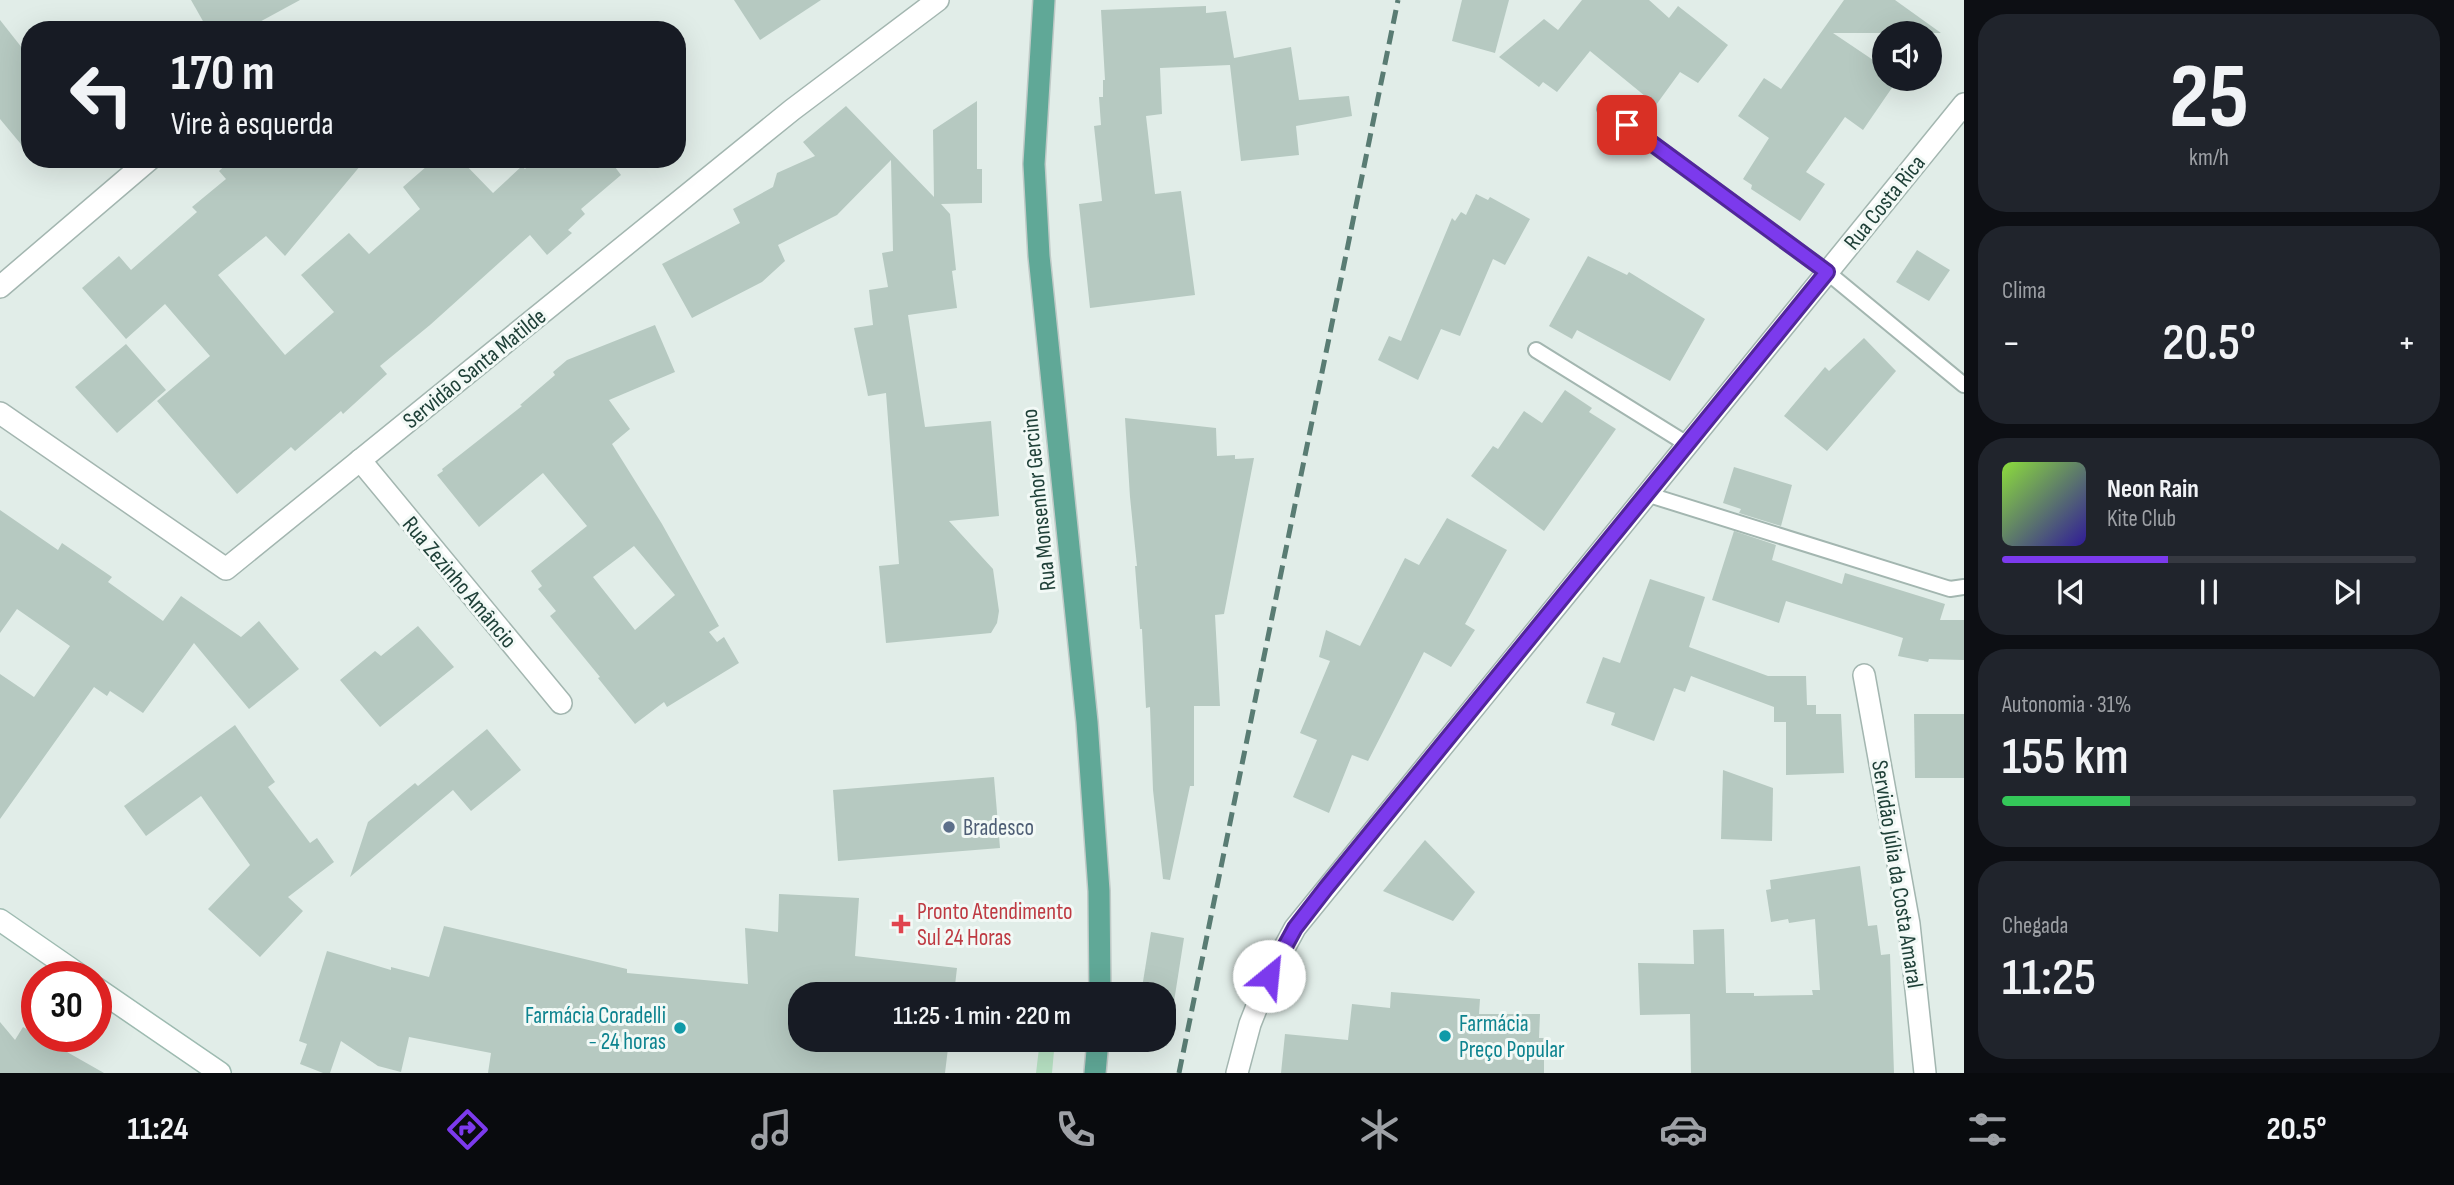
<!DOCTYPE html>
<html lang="pt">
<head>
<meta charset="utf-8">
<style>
	body { margin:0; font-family:"Sofia Sans Condensed",sans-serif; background:#20242c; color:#f1f3f6; height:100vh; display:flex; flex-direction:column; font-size:26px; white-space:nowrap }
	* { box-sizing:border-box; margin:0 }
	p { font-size:23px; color:#9ea1a6 }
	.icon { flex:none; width:38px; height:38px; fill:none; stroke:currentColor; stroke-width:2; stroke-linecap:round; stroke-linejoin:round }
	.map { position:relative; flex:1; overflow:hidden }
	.sheet { display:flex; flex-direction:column; gap:14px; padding:14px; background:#0d0f14; width:490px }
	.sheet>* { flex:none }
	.top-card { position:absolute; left:21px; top:21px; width:665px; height:147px; border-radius:28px; box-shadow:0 7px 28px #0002; background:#171b24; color:#f1f3f6; overflow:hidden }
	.tools { position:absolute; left:1872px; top:21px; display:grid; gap:14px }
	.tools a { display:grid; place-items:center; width:70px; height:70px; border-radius:50%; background:#171b24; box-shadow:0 7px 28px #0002; font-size:35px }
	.speed { position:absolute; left:21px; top:961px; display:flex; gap:14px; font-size:35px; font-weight:700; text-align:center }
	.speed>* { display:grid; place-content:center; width:91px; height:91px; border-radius:50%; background:#171b24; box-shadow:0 7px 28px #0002; line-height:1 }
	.speed .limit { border:10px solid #d22; background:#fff; color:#111 }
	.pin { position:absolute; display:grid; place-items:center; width:60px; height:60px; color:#fff; margin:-30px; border-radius:14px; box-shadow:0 4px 10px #0006 }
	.me { position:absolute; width:77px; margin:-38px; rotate:28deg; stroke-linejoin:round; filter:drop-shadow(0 0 5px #0008) }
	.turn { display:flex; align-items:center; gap:24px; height:147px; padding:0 35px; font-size:32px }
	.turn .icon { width:91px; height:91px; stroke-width:2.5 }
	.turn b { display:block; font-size:49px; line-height:60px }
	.big { font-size:52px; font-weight:600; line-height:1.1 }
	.sheet .card { flex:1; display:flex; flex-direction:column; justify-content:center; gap:10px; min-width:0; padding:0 24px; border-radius:28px; background:#20242c }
	.sheet .dial { align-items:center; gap:0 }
	.dial b { font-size:91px; line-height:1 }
	.song { display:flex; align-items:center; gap:21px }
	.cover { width:84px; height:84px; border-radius:10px; background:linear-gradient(135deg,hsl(90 70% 55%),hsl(250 70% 35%)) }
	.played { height:7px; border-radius:4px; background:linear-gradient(90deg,#7c3aed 40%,#363941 40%) }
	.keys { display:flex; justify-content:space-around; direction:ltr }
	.heat { display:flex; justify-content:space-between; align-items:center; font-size:38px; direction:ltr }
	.charge { height:10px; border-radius:5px; background:linear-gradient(90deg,#34c759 31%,#363941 0) }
	.trip { position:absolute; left:788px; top:982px; width:388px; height:70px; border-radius:28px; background:#171b24; box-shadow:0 7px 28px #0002; font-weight:600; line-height:70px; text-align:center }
	.dock { display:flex; height:112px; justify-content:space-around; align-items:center; background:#090b0e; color:#9ea1a6 }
	.dock .icon { width:49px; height:49px }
	.dock .current { color:#7c3aed }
	.dock b { font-size:32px; color:#f1f3f6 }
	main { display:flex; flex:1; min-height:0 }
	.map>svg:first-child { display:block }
</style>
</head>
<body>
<main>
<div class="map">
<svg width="1964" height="1073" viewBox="0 0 1964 1073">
	<rect width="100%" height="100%" fill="#e1ede8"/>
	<!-- green -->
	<polygon fill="#b7e1c3" points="1040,1040 1055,1040 1052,1073 1036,1073"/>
	<!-- building -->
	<g fill="#b6c9c1" fill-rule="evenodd">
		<polygon points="191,0 300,0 245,30 208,30"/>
		<polygon points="734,0 821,0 760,40"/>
		<polygon points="1462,0 1509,0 1495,53 1452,41"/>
		<polygon points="1582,0 1649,0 1669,18 1678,6 1728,45 1698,83 1680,72 1656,105 1590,51 1557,92 1543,82 1539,87 1499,57 1544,19 1558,30"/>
		<polygon points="1844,0 1895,0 1941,33 1833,33 1885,68 1885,79 1898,79 1863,130 1845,117 1806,172 1825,184 1800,221 1751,189 1752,185 1743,179 1769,138 1738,116 1764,78 1781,89"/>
		<polygon points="1206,6 1206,13 1226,11 1234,58 1291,47 1299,100 1349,96 1352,116 1296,126 1299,155 1241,161 1230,65 1160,68 1162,114 1146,116 1155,194 1181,191 1195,295 1090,308 1079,204 1102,201 1094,126 1101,125 1099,97 1103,97 1103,80 1105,80 1101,10"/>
		<polygon points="0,20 30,58 30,155 0,119"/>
		<polygon points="977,101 977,169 982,169 982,203 941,204 950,214 956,270 952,271 957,308 908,315 925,427 991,421 999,516 949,521 993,569 999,611 997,623 991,633 886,643 879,566 899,564 886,393 868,396 854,328 873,325 869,290 888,287 882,253 893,251 891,160 837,215 778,245 785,261 762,282 692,318 662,264 740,223 733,209 773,187 777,173 815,156 803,142 846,106 934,197 933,130"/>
		<polygon points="232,159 366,159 285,256 266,236 218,275 285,355 334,312 301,275 349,233 369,254 420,209 403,187 435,159 460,159 493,193 522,166 525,169 534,159 609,159 621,175 581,209 585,214 568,230 572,233 547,255 530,235 430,325 380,366 387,374 343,414 341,411 295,451 291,447 237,494 157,401 210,356 165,304 126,339 82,288 119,256 131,270 197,212 192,207 226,179 219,171"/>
		<polygon points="1476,194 1488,200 1490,197 1530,219 1505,265 1493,259 1460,336 1441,329 1418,380 1378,360 1389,336 1401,341 1452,218 1455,221 1461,212 1466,215"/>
		<polygon points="1917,250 1950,270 1929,301 1896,282"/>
		<polygon points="1588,256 1627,275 1629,272 1705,319 1670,381 1577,330 1572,339 1549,326"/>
		<path d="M655,325l20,47 -66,28 21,29 -18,15 50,80 57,102 -10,6 8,10 7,-5 15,26 -72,44 -3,-5 -29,22 -37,-46 2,-1 -50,-61 6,-5 -18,-22 4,-3 -11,-15 56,-45 -44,-53 -64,54 -42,-52 6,-4 -1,-2 80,-63 -2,-1 35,-30 -2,-3 14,-12zM634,546l41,49 -40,35 -42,-53z"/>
		<polygon points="1864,338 1896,371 1827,451 1784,416 1825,367 1829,371"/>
		<polygon points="126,344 166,390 117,433 75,387"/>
		<polygon points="1565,390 1592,408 1589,412 1616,429 1544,531 1471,476 1493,446 1498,449 1524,411 1542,423"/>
		<polygon points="1125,418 1216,428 1217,456 1235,455 1235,459 1254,458 1224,614 1215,615 1220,706 1194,706 1194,786 1190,786 1170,880 1163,879 1153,790 1150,707 1146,708 1142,629 1140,629 1135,566 1137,566 1130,497"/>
		<polygon points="1734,467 1792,485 1781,526 1739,513 1741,509 1723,503"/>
		<polygon points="0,510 58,550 62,543 112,577 108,582 163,621 181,596 241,637 259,621 299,669 249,709 194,643 143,713 110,691 107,696 94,687 0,819 0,674 34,697 70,646 17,609 0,633"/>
		<polygon points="1447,518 1507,550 1465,624 1475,630 1451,667 1424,652 1368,761 1352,755 1329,813 1293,797 1317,740 1300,733 1330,661 1319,657 1326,630 1360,646 1405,558 1419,565"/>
		<polygon points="1734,531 1776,545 1772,560 1842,584 1845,573 1945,604 1940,620 1964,620 1964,660 1929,659 1928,662 1898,656 1903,638 1786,601 1779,623 1712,600"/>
		<polygon points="1650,579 1705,597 1689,647 1768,676 1806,676 1807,705 1816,705 1816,714 1841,714 1844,773 1786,775 1786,722 1774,722 1774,707 1691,676 1685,692 1674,688 1654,741 1611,725 1615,713 1586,703 1603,657 1620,663"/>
		<polygon points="418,626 454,667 380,727 340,680 375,651 381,656"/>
		<polygon points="1914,714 1964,714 1964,778 1915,778"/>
		<polygon points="235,725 275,782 268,787 310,843 317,838 334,862 288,897 303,911 260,957 208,909 250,865 201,796 146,836 124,806"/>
		<polygon points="487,729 521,770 471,811 453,790 350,877 368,822 415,783 418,786"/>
		<polygon points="1723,770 1773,788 1772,841 1721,839"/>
		<polygon points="994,777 1000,848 838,861 833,790"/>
		<polygon points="1425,840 1475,892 1453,921 1383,891"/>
		<polygon points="1860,866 1868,926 1877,925 1881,955 1890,954 1894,1073 1691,1073 1690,1014 1640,1015 1638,963 1694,964 1693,930 1724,929 1726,993 1754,993 1754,996 1813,995 1812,990 1820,990 1815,919 1789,923 1788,919 1771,922 1766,890 1771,889 1770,880"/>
		<polygon points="779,894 859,898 855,956 957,968 954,994 800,994 800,1040 949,1040 945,1073 488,1073 491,1053 409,1037 401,1072 378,1066 341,1041 330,1073 323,1073 300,1064 307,1044 299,1041 327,951 391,970 391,967 429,977 444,926 627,969 627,973 748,984 745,928 778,932"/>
		<polygon points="1151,932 1184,938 1167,1046 1138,1040 1164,1040 1164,994 1141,994"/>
		<polygon points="1391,992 1480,999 1479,1014 1540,1014 1539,1038 1544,1038 1544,1073 1281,1073 1285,1034 1348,1040 1352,1004 1390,1008"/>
		<polygon points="0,1022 15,1040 23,1027 104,1073 0,1073"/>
	</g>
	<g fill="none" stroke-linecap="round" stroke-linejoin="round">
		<defs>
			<g id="service">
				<polyline points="1605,109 1827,272 1964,385"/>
				<polyline points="1536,350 1687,444"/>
				<polyline points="1646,494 1950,589 1964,587"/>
			</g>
			<g id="minor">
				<polyline points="0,287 150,159"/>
				<polyline points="0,413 226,569 792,110 938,0"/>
				<polyline points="360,460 561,703"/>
				<polyline points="1864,675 1909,924 1925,1073"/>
				<polyline points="1237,1073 1250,1024 1269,976 1295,928 1964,104"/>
			</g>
			<g id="secondary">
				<polyline points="0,920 81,976"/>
				<polyline points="96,988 220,1073"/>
			</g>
			<g id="primary">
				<polyline points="1044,0 1034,164 1039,256 1087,722 1099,891 1100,994"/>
				<polyline points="1095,1073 1098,1040"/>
			</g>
		</defs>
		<!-- service casing -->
		<use href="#service" stroke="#a3b6b0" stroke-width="18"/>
		<!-- minor casing -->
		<use href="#minor" stroke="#a3b6b0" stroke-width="24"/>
		<!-- secondary casing -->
		<use href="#secondary" stroke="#9ebbb1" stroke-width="24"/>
		<!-- primary casing -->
		<use href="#primary" stroke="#c0cac7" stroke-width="24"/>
		<!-- service -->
		<use href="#service" stroke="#fff" stroke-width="14"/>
		<!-- minor -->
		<use href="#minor" stroke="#fff" stroke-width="21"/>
		<!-- secondary -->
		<use href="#secondary" stroke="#fff" stroke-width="21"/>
		<!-- primary -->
		<use href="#primary" stroke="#60a897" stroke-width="21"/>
		<!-- rail -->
		<polyline stroke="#597c73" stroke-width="5" stroke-dasharray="14 7" stroke-linecap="butt" points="1179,1073 1398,0"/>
	</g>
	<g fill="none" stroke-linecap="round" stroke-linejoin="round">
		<defs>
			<polyline id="route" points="1269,976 1295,928 1326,888 1827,272 1627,125"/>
		</defs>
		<!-- route casing -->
		<use href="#route" stroke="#51269a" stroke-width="18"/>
		<!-- route -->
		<use href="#route" stroke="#7c3aed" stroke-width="12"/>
	</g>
	<!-- markers -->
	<circle fill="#5c6f8a" stroke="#f2f9f6" stroke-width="2.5" cx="949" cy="827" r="7"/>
	<path fill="#e0444e" stroke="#f2f9f6" stroke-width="2.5" d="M897.5 913.5h7v7h7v7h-7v7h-7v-7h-7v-7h7z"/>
	<g fill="#0f9aa8" stroke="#f2f9f6" stroke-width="2.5">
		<circle cx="680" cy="1028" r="7"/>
		<circle cx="1445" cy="1036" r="7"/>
	</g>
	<g text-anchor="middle" stroke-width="6" stroke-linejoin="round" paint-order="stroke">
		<!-- street labels -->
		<g font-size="23" fill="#1f4038" stroke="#f2f9f6">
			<text transform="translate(1884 202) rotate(-51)" y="8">Rua Costa Rica</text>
			<text transform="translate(474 368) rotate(-39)" y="8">Servidão Santa Matilde</text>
			<text transform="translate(1038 500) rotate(-96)" y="8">Rua Monsenhor Gercino</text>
			<text transform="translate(460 582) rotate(50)" y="8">Rua Zezinho Amâncio</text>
			<text transform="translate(1898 874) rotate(81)" y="8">Servidão Júlia da Costa Amaral</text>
		</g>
		<!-- service labels -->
		<g font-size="23" fill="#4e5e75" stroke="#f2f9f6" text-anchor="start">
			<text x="963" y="835">Bradesco</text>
		</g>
		<!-- health labels -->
		<g font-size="23" fill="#be3a42" stroke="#f2f9f6" text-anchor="start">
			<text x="917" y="919">Pronto Atendimento<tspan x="917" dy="26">Sul 24 Horas</tspan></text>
		</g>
		<!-- culture labels -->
		<g font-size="23" fill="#0d838f" stroke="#f2f9f6" text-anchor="end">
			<text x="666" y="1023">Farmácia Coradelli<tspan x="666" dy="26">- 24 horas</tspan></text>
			<text x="1459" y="1031" text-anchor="start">Farmácia<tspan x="1459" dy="26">Preço Popular</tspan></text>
		</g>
	</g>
</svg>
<div class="tools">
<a><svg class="icon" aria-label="sound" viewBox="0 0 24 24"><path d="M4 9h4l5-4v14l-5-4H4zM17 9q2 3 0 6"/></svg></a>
</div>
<div class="speed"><div class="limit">30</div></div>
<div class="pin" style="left:1627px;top:125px;background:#d93025"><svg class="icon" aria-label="arrive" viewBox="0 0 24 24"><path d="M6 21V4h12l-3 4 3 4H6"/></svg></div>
<svg class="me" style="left:1269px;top:976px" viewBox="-20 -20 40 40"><circle r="19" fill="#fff"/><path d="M0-13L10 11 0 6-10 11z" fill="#7c3aed"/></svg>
<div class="trip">11:25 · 1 min · 220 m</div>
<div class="top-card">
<div class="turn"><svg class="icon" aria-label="left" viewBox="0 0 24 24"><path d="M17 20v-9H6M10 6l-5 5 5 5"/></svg><div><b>170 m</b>Vire à esquerda</div></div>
</div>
</div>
<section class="sheet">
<div class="card dial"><b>25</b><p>km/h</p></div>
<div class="card"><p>Clima</p>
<div class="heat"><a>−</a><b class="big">20.5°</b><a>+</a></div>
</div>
<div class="card">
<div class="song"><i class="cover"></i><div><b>Neon Rain</b><p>Kite Club</p></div></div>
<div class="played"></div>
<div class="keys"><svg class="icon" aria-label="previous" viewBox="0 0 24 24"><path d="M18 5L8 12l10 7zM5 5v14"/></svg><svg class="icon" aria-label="pause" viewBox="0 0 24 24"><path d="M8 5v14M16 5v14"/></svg><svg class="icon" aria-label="next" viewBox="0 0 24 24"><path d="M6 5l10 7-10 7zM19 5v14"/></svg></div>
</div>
<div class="card"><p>Autonomia · 31%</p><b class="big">155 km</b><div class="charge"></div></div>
<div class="card"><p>Chegada</p><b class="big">11:25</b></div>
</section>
</main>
<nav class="dock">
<b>11:24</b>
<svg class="icon current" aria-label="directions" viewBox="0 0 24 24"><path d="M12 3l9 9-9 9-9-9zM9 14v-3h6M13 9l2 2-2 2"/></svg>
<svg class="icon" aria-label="music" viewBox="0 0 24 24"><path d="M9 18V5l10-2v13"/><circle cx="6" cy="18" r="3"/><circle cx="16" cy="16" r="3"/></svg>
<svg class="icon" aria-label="phone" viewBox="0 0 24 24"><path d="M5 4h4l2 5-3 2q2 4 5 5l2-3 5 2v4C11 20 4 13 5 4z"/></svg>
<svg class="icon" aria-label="climate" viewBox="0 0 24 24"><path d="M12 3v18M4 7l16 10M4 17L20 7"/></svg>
<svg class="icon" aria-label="car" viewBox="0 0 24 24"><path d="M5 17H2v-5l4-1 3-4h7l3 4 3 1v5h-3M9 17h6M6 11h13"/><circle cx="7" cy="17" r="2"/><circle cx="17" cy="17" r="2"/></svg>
<svg class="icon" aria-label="filters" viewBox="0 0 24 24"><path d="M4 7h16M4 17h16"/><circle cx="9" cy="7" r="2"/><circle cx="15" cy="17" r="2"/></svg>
<b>20.5°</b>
</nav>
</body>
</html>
